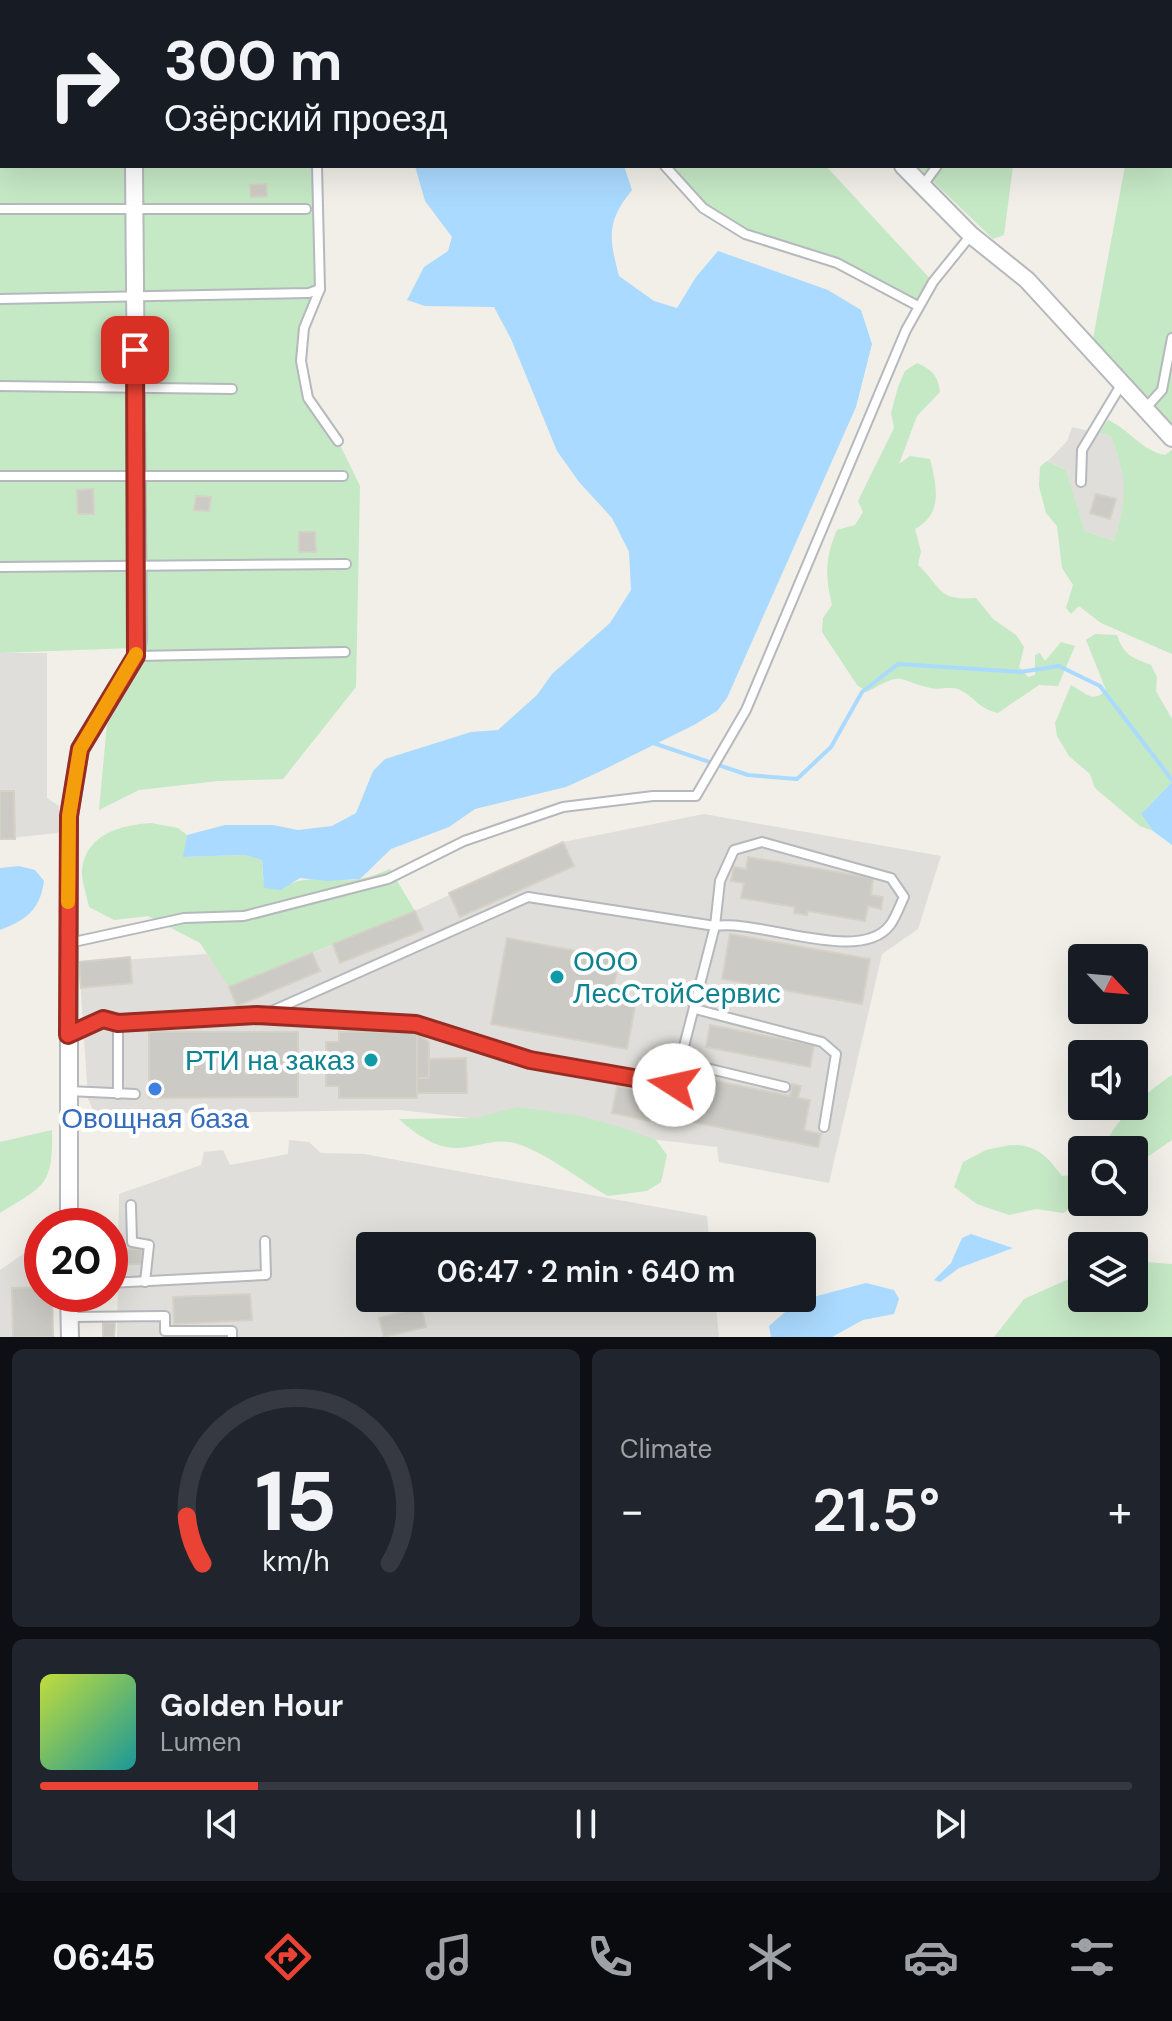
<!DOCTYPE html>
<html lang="en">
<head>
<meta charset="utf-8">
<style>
	body { margin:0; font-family:"DM Sans",sans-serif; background:#20242c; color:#f1f3f6; height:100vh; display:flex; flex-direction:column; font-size:30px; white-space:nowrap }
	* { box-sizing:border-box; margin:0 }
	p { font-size:26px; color:#9ea1a6 }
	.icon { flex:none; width:44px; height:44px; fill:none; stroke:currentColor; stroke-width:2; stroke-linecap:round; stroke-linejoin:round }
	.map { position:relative; height:1337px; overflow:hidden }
	.details { display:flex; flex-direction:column; gap:12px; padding:12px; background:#0d0f14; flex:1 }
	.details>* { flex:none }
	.banner { position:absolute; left:0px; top:0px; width:1172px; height:168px; box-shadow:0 8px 32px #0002; background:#171b24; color:#f1f3f6; overflow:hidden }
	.needle { width:52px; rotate:116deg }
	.buttons { position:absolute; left:1068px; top:944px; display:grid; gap:16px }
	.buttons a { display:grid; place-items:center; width:80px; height:80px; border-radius:8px; background:#171b24; box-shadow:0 8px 32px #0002; font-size:40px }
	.speed { position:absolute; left:24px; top:1208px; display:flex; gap:16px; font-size:40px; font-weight:700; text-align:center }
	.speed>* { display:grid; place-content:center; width:104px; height:104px; border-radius:50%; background:#171b24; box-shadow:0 8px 32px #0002; line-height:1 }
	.speed .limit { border:12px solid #d22; background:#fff; color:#111 }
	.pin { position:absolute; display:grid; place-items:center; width:68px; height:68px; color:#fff; margin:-34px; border-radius:16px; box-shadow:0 4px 12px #0006 }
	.me { position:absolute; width:88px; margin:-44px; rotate:280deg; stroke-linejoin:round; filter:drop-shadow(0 0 6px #0008) }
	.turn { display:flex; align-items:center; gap:28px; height:168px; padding:0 32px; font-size:36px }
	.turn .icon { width:104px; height:104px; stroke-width:2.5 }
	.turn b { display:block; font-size:56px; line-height:68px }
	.big { font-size:60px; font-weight:600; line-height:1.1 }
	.details .card { flex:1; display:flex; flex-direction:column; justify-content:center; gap:12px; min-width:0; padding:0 28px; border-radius:12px; background:#20242c }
	.details .dial { align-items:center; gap:0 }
	.dial svg { height:208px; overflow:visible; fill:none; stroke:#363941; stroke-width:7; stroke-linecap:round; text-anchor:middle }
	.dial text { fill:#f1f3f6; stroke:none }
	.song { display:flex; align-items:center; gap:24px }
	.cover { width:96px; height:96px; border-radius:12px; background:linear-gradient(135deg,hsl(70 70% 55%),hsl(180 70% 35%)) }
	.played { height:8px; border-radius:4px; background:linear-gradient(90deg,#ea4335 20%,#363941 20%) }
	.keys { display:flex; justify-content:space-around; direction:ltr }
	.heat { display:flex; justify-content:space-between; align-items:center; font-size:44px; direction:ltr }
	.details .tiles { flex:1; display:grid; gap:12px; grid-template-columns:1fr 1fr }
	.card:last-child { grid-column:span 2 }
	.trip { position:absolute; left:356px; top:1232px; width:460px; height:80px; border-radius:8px; background:#171b24; box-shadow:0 8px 32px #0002; font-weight:600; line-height:80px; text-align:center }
	.menu { display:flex; height:128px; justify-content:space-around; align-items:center; background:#090b0e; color:#9ea1a6 }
	.menu .icon { width:56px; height:56px }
	.menu .active { color:#ea4335 }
	.menu b { font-size:36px; color:#f1f3f6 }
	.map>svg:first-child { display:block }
</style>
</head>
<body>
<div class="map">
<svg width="1172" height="1337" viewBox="0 0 1172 1337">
	<rect width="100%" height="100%" fill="#f1efe8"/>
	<!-- industrial -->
	<g fill="#e0deda">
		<polygon points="1072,427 1111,436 1125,477 1126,500 1114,541 1085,531 1066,470 1048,461 1067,441"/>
		<polygon points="0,653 47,653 47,798 59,806 59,833 0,839"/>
		<polygon points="704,814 941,856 918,929 882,954 829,1183 719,1162 717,1147 401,1110 95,1114 88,1099 79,963 207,954 230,987 415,911 563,842"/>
		<polygon points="289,1140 309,1142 321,1153 364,1154 707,1216 710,1246 370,1246 370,1298 715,1298 719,1337 117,1337 119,1194 201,1165 204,1152 223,1150 230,1165 288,1154"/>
		<polygon points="42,1241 42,1294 53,1337 0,1337 0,1270"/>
	</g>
	<!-- green -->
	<g fill="#c5e8c5">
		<polygon points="0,0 234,2 2,2 2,166 317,166 320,289 304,328 301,361 308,398 338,441 360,486 356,687 283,779 218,781 139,790 99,810 107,724 146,654 132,648 0,653"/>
		<polygon points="502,0 674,0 676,2 504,2"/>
		<polygon points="754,0 1034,0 1033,2"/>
		<polygon points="1155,0 1172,0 1172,430 1092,344 1125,166 1170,166 1170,2"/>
		<polygon points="665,166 826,166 933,282 918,306 837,263 745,234 703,208"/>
		<polygon points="917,166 1013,166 1004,235 993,239"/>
		<path d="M917,363c15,7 21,12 23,29l-23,24 -18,48 11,-8 20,3c7,28 13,55 -15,70l6,22 -3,14c25,23 18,36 58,33l17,21 23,16 8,12 -5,20 9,10 7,-2v-20l5,-2 5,8 16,-19 14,4 -17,40 -19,-1 -41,28c-18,-4 -22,-14 -36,-22 -11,-7 -21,0 -31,-3 -36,-8 -26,-18 -64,4l-10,-7 -35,-53 1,-14 9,-13c-7,-28 -7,-48 5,-75l18,-5 8,-13 -5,-11 36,-73 -3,-15 7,-26 7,-16z"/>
		<path d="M1108,420c21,9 34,31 57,35l7,-5v204l-71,-31 -22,-17 -8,8 -5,-6 7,-23 -11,-17 -5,-42 -11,-13 -7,-27 1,-19 7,-6 19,9 19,61 29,10c14,-45 13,-61 -3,-105l-12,-3z"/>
		<path d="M1095,634l22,1c7,21 15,22 34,30l6,12 -1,14 16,28v63l-31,32 12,17 -13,-5 -45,-38 -5,-14 -21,-18 -12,-20 -2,-13 16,-38c15,8 21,19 35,5l-20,-50z"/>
		<path d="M151,823l27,5 9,7 -3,22 60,-2 18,5 1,20 18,10c23,-19 51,-6 79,-11 10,-2 20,-6 30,-10l25,42 -186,76 -29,-44 -52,-27 -34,4 -25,-13c-2,-11 -8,-27 -7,-38 5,-36 40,-44 69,-46z"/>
		<path d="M1172,1075v65l-38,26v-16h-31c10,-29 43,-58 69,-75z"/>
		<path d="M518,1107l63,9 42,12 33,12 11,15 -6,27 -14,9 -39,5c-30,-17 -56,-40 -90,-52 -22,-7 -38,3 -60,4 -22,1 -44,-15 -59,-29l77,-1z"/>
		<path d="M52,1130c1,56 -7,55 -52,83v-71z"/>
		<path d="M1010,1145c26,-1 37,11 52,31l20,-2c0,21 0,29 -19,39l-27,-4 -27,6 -32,-11 -23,-17 9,-25 23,-12z"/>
		<polygon points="1134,1261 1172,1264 1172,1337 994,1337 1024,1299 1082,1273 1082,1298 1134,1298"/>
	</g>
	<!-- water -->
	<g fill="#aadaff">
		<polygon points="277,0 437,0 439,2 278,2"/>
		<path d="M415,166h209l8,24c-26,32 -23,48 -13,86l35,25 23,7 19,-31 22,-26 110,39 33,20 11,34 -16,63 -129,291 -10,13 -23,14 -95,47 -33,15 -91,22 -26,18 -58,22 -31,30 -33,2 -27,-3 -19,12 -17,-2 -2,-28 -18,-5 -61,2 4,-22 38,-10h48l25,5 34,-4 24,-13 17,-42 12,-12 86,-27 27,-2 39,-35 15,-21 58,-51 21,-33 -2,-38 -17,-34 -33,-36 -22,-31 -46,-112 -17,-32 -69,-1 -18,-6 17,-33 24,-16 4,-14 -27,-36z"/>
		<polygon points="1172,782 1172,845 1153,831 1141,814"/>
		<path d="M19,866l16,4 9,11c-4,29 -18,39 -44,49v-62z"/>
		<polygon points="971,1234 1013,1248 959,1268 940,1282 934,1280 951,1263 962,1238"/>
		<polygon points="866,1283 894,1290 899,1299 894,1314 863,1320 832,1337 771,1337 769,1326 798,1301"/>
	</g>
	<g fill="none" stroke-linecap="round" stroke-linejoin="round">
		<!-- stream -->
		<polyline stroke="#aadaff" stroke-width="4" points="653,743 748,775 797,779 831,747 862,692 898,664 1020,672 1059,666 1100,686 1172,780"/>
	</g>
	<!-- building -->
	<g fill="#cccac5" stroke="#d6d1c6" stroke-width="2">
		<polygon points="266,184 267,196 251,197 250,185"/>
		<polygon points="93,489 94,514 78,514 77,490"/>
		<polygon points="1096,494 1116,499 1110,519 1090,513"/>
		<polygon points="196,496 211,497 209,511 194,510"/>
		<polygon points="299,532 315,532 316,552 299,552"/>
		<polygon points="0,791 14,791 15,839 0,839"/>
		<polygon points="563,842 574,866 460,917 449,893"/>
		<polygon points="748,857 873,878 871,895 883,897 881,909 868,906 865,921 808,911 807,915 794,913 795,907 741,898 744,883 731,881 734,867 746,869"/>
		<polygon points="415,911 423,930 340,963 333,944"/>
		<polygon points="730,934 870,959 862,1004 722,979"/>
		<polygon points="507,938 619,959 612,996 636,1001 627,1049 491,1024"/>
		<polygon points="312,953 320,971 237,1006 229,987"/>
		<polygon points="130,957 132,983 81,988 79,962"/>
		<polygon points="710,1025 814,1045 810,1067 706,1047"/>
		<polygon points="149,1032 298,1032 298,1097 149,1098"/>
		<polygon points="339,1032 417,1032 417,1098 339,1098 339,1086 326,1086 326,1042 339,1042"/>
		<polygon points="417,1032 429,1043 429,1078 417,1078"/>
		<polygon points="466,1058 467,1093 417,1093 417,1078 429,1078 429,1059"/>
		<polygon points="691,1076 790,1096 792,1084 801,1086 798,1098 810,1100 804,1130 821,1134 818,1147 682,1120"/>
		<polygon points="617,1086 655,1094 650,1121 612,1113"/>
		<rect x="121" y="1249" width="21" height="15"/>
		<polygon points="42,1287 42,1294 52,1294 53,1337 13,1337 12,1288"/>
		<polygon points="250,1294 252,1320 174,1324 173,1297"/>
		<polygon points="385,1298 424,1298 424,1301 388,1310"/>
		<polygon points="421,1307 426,1327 384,1337 379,1318"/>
		<polygon points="103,1323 115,1323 114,1337 103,1337"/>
	</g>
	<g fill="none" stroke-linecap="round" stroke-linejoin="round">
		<defs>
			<g id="service">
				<polyline points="233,0 234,2"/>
				<polyline points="502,0 504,2"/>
				<polyline points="831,2 832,0"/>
				<polyline points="964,2 964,0"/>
				<polyline points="1170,6 1172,7"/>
				<polyline points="0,32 2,32"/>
				<polyline points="0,120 2,120"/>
				<polyline points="317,166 320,289 304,328 301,361 308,398 338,441"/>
				<polyline points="665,166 703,208 745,234 837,263 918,306"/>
				<polyline points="923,185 937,166"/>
				<polyline points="0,209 306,209"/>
				<polyline points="0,299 309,293 320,289"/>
				<polyline points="0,386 232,389"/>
				<polyline points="1144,410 1162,390 1172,338"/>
				<polyline points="0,476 343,476"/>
				<polyline points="1081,482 1082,450 1121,385"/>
				<polyline points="0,567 346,564"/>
				<polyline points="136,656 345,652"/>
				<polyline points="69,943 184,918 244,916 388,879 464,841 563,807 653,796 696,796 746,710 906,330 933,282 971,235"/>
				<polyline points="695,1009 822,1042 836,1054 824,1127"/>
				<path d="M118,1023l139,-8 159,9 114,36 144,25 41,-159c46,-7 145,39 175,-1 6,-8 10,-20 14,-28l-13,-19 -129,-36 -28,8 -14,31 -5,45 -187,-29 -265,118"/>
				<polyline points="69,1034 103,1019 118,1023 118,1094"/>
				<polyline points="681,1062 785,1087"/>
				<polyline points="68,1091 135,1094"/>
				<polyline points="131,1205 132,1242 149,1245 145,1282"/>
				<polyline points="110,1283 266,1275 265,1241"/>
				<polyline points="70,1317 165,1316 165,1331 232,1331 232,1337"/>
			</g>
			<g id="minor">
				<polyline points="133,0 133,2"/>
				<polyline points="739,0 741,2"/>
				<polyline points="903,166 971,235 1027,280 1172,438"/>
				<polyline points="69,1226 69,816 80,749 136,656 138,639 134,166"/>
				<polyline points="69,1294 70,1337"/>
			</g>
		</defs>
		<!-- service casing -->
		<use href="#service" stroke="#b5b8bc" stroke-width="12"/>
		<!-- minor casing -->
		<use href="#minor" stroke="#b5b8bc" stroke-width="20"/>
		<!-- service -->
		<use href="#service" stroke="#fff" stroke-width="8"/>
		<!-- minor -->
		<use href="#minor" stroke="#fff" stroke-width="16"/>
	</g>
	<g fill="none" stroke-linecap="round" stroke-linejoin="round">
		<defs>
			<polyline id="route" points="135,350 136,656 80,749 69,816 68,1035 103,1019 118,1023 257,1015 416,1024 530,1060 674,1085"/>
		</defs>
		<!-- route casing -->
		<use href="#route" stroke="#982c22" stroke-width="20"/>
		<!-- route -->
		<use href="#route" stroke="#ea4335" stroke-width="14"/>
		<!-- slow -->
		<polyline stroke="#f59e0b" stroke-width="14" points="68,902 69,816 80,749 136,654"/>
	</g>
	<!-- markers -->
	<g fill="#0f9aa8" stroke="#fff" stroke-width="3">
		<circle cx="557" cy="977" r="8"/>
		<circle cx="371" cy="1060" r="8"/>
	</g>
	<circle fill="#3f7fe0" stroke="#fff" stroke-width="3" cx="155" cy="1089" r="8"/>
	<g text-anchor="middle" stroke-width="8" stroke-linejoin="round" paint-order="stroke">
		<!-- culture labels -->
		<g font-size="28" fill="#0d838f" stroke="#fff" text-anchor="start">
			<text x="573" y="971">ООО<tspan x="573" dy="32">ЛесСтойСервис</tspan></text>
			<text x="355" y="1070" text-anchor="end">РТИ на заказ</text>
		</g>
		<!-- shop labels -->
		<g font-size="28" fill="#366cbe" stroke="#fff">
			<text x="155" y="1128">Овощная база</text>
		</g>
	</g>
</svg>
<div class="buttons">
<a><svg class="needle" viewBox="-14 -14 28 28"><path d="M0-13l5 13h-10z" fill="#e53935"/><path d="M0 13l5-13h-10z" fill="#9ea1a6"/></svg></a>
<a><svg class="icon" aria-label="sound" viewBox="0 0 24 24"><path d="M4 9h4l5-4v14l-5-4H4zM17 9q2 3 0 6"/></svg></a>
<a><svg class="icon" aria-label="search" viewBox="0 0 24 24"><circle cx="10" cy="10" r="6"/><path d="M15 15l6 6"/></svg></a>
<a><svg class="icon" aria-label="layers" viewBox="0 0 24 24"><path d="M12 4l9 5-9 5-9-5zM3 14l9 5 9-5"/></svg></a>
</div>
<div class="speed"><div class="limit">20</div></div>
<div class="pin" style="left:135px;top:350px;background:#d93025"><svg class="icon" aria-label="arrive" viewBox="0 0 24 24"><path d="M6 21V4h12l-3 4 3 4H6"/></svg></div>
<svg class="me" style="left:674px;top:1085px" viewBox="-20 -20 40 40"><circle r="19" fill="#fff"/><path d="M0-13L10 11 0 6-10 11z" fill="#ea4335"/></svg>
<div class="trip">06:47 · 2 min · 640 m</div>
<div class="banner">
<div class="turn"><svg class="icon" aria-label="right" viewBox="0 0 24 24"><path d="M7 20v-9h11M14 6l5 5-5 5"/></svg><div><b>300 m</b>Озёрский проезд</div></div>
</div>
</div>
<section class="details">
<div class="tiles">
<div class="card dial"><svg viewBox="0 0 100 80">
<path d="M14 69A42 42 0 1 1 86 69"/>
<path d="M14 69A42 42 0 0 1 8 51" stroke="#ea4335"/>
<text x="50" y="56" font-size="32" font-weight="700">15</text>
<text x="50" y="72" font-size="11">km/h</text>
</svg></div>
<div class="card"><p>Climate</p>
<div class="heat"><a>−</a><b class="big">21.5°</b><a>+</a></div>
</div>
<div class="card">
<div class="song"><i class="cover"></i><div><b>Golden Hour</b><p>Lumen</p></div></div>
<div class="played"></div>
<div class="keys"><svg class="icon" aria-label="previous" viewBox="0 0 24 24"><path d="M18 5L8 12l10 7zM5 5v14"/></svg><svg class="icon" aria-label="pause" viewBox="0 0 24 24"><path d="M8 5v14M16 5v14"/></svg><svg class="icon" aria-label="next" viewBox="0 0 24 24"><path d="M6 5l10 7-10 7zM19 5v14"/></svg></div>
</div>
</div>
</section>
<nav class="menu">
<b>06:45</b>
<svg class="icon active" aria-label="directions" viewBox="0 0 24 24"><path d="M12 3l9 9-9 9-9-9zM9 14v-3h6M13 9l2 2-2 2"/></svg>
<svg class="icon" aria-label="music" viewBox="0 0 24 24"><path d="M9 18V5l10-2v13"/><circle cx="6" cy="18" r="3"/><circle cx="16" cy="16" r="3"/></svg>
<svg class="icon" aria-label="phone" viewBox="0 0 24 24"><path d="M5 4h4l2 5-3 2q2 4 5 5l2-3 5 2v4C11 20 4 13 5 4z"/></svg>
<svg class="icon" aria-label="climate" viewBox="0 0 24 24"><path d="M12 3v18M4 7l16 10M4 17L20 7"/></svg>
<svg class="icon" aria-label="car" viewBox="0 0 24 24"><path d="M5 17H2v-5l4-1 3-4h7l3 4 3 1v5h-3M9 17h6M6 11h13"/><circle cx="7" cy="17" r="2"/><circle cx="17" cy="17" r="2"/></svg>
<svg class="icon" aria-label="filters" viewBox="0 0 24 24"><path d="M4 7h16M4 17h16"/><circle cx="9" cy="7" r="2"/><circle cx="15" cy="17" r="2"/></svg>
</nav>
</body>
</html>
